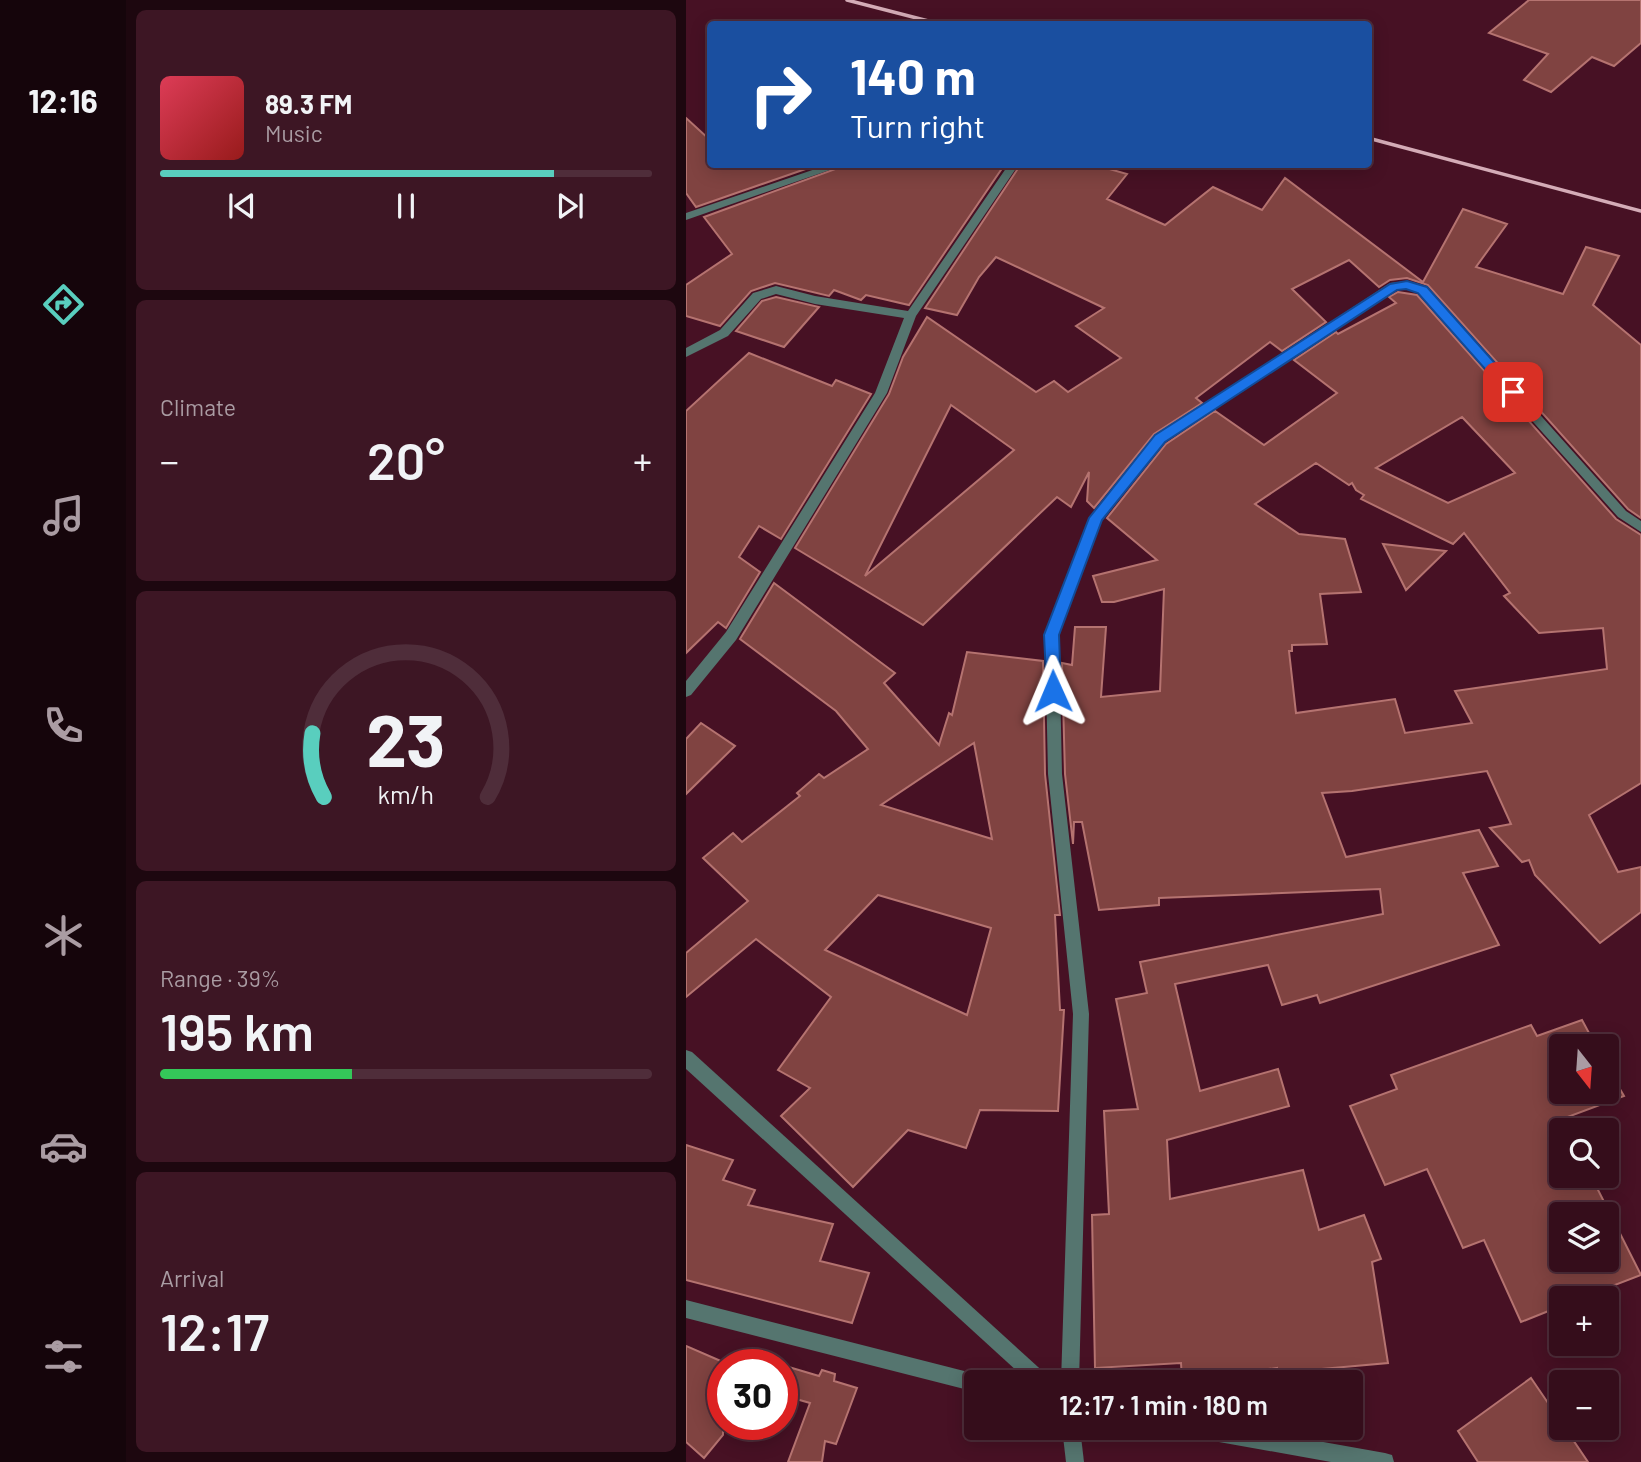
<!DOCTYPE html>
<html lang="en">
<head>
<meta charset="utf-8">
<style>
	body { margin:0; font-family:Barlow,sans-serif; background:#3d1624; color:#f1f3f6; height:100vh; display:flex; flex-direction:column; font-size:26px; white-space:nowrap }
	* { box-sizing:border-box; margin:0 }
	p { font-size:23px; color:#aa9ca3 }
	.icon { flex:none; width:38px; height:38px; fill:none; stroke:currentColor; stroke-width:2; stroke-linecap:round; stroke-linejoin:round }
	.map { position:relative; flex:1; overflow:hidden }
	.sheet { display:flex; flex-direction:column; gap:10px; padding:10px; background:#1d070f; width:560px }
	.sheet>* { flex:none }
	.banner { position:absolute; left:21px; top:21px; width:665px; height:147px; border-radius:7px; box-shadow:0 4px 18px #0003,0 0 0 2px #4f2d3a; background:#1a4fa0; color:#fff; overflow:hidden }
	.needle { width:46px; rotate:163deg }
	.buttons { position:absolute; left:863px; top:1034px; display:grid; gap:14px }
	.buttons a { display:grid; place-items:center; width:70px; height:70px; border-radius:7px; background:#350d1b; box-shadow:0 4px 18px #0003,0 0 0 2px #4f2d3a; font-size:35px }
	.speed { position:absolute; left:21px; top:1349px; display:flex; gap:14px; font-size:35px; font-weight:700; text-align:center }
	.speed>* { display:grid; place-content:center; width:91px; height:91px; border-radius:50%; background:#350d1b; box-shadow:0 4px 18px #0003,0 0 0 2px #4f2d3a; line-height:1 }
	.speed .limit { border:10px solid #d22; background:#fff; color:#111 }
	.pin { position:absolute; display:grid; place-items:center; width:60px; height:60px; color:#fff; margin:-30px; border-radius:14px; box-shadow:0 4px 10px #0006 }
	.me { position:absolute; width:77px; margin:-38px; rotate:359deg; stroke-linejoin:round; filter:drop-shadow(0 0 5px #0008) }
	.turn { display:flex; align-items:center; gap:24px; height:147px; padding:0 28px; font-size:32px }
	.turn .icon { width:91px; height:91px; stroke-width:2.5 }
	.turn b { display:block; font-size:49px; line-height:60px }
	.big { font-size:52px; font-weight:600; line-height:1.1 }
	.sheet .widget { flex:1; display:flex; flex-direction:column; justify-content:center; gap:10px; min-width:0; padding:0 24px; border-radius:10px; background:#3d1624 }
	.sheet .dial { align-items:center; gap:0 }
	.dial svg { height:182px; overflow:visible; fill:none; stroke:#4f2d3a; stroke-width:7; stroke-linecap:round; text-anchor:middle }
	.dial text { fill:#f1f3f6; stroke:none }
	.song { display:flex; align-items:center; gap:21px }
	.cover { width:84px; height:84px; border-radius:10px; background:linear-gradient(135deg,hsl(350 70% 55%),hsl(0 70% 35%)) }
	.played { height:7px; border-radius:4px; background:linear-gradient(90deg,#59cebe 80%,#4f2d3a 80%) }
	.keys { display:flex; justify-content:space-around; direction:ltr }
	.heat { display:flex; justify-content:space-between; align-items:center; font-size:38px; direction:ltr }
	.charge { height:10px; border-radius:5px; background:linear-gradient(90deg,#34c759 39%,#4f2d3a 0) }
	.trip { position:absolute; left:278px; top:1370px; width:399px; height:70px; border-radius:7px; background:#350d1b; box-shadow:0 4px 18px #0003,0 0 0 2px #4f2d3a; font-weight:600; line-height:70px; text-align:center }
	main { display:flex; flex:1; min-height:0 }
	.tabs { display:flex; flex-direction:column; width:126px; justify-content:space-around; align-items:center; background:#15050b; color:#aa9ca3 }
	.tabs .icon { width:49px; height:49px }
	.tabs .on { color:#59cebe }
	.tabs b { font-size:32px; color:#f1f3f6 }
	.map>svg:first-child { display:block }
</style>
</head>
<body>
<main>
<nav class="tabs">
<b>12:16</b>
<svg class="icon on" aria-label="directions" viewBox="0 0 24 24"><path d="M12 3l9 9-9 9-9-9zM9 14v-3h6M13 9l2 2-2 2"/></svg>
<svg class="icon" aria-label="music" viewBox="0 0 24 24"><path d="M9 18V5l10-2v13"/><circle cx="6" cy="18" r="3"/><circle cx="16" cy="16" r="3"/></svg>
<svg class="icon" aria-label="phone" viewBox="0 0 24 24"><path d="M5 4h4l2 5-3 2q2 4 5 5l2-3 5 2v4C11 20 4 13 5 4z"/></svg>
<svg class="icon" aria-label="climate" viewBox="0 0 24 24"><path d="M12 3v18M4 7l16 10M4 17L20 7"/></svg>
<svg class="icon" aria-label="car" viewBox="0 0 24 24"><path d="M5 17H2v-5l4-1 3-4h7l3 4 3 1v5h-3M9 17h6M6 11h13"/><circle cx="7" cy="17" r="2"/><circle cx="17" cy="17" r="2"/></svg>
<svg class="icon" aria-label="filters" viewBox="0 0 24 24"><path d="M4 7h16M4 17h16"/><circle cx="9" cy="7" r="2"/><circle cx="15" cy="17" r="2"/></svg>
</nav>
<section class="sheet">
<div class="widget">
<div class="song"><i class="cover"></i><div><b>89.3 FM</b><p>Music</p></div></div>
<div class="played"></div>
<div class="keys"><svg class="icon" aria-label="previous" viewBox="0 0 24 24"><path d="M18 5L8 12l10 7zM5 5v14"/></svg><svg class="icon" aria-label="pause" viewBox="0 0 24 24"><path d="M8 5v14M16 5v14"/></svg><svg class="icon" aria-label="next" viewBox="0 0 24 24"><path d="M6 5l10 7-10 7zM19 5v14"/></svg></div>
</div>
<div class="widget"><p>Climate</p>
<div class="heat"><a>−</a><b class="big">20°</b><a>+</a></div>
</div>
<div class="widget dial"><svg viewBox="0 0 100 80">
<path d="M14 69A42 42 0 1 1 86 69"/>
<path d="M14 69A42 42 0 0 1 9 41" stroke="#59cebe"/>
<text x="50" y="56" font-size="32" font-weight="700">23</text>
<text x="50" y="72" font-size="11">km/h</text>
</svg></div>
<div class="widget"><p>Range · 39%</p><b class="big">195 km</b><div class="charge"></div></div>
<div class="widget"><p>Arrival</p><b class="big">12:17</b></div>
</section>
<div class="map">
<svg width="955" height="1462" viewBox="0 0 955 1462">
	<rect width="100%" height="100%" fill="#471124"/>
	<!-- building -->
	<g fill="#804341" stroke="#b57370" stroke-width="2" fill-rule="evenodd">
		<polygon points="843,0 955,0 955,43 928,66 906,57 865,92 838,80 862,54 803,33"/>
		<polygon points="0,118 24,140 24,164 134,164 10,207 0,193"/>
		<polygon points="163,164 319,164 223,305 180,295 175,300 148,290 143,296 89,283 65,291 34,326 0,316 0,285 46,254 18,217"/>
		<path d="M335,164h71l35,10 -20,25 58,26 48,-38 49,23 23,-32 138,104 40,-73 44,15 -31,43 87,27 23,-47 33,9 -26,49 48,40v173l-13,-9 -200,-224 -21,-7 -17,2 -11,7 -30,-27 -57,29 34,33 -44,29 -12,-9 -74,56 6,5 -48,31 -60,74 -7,-7 2,-29 -18,35 -14,-10 -134,128 -128,-77 94,-154 14,-37 24,-40 109,75 18,-11 14,11 53,-34 -45,-32 28,-18 -108,-51 -17,20 -22,38 -32,-7zM265,405l63,45 -149,126z"/>
		<path d="M712,292l19,3 199,224 25,16v248l-52,32 29,57 23,-5v45l-41,31 -65,-68 -6,-15 -7,2 -32,-34 21,-4 -24,-53 -135,20 -30,2 24,64 133,-27 19,36 -35,7 36,72 -179,58 -3,-8 -35,10 -14,-40 -93,19 25,107 78,-22 11,37 -122,34 3,59 133,-29 16,60 45,-15 17,44 -9,3 16,101 -111,10v-5l-95,12 -1,-17 -86,5 -3,-153 17,-1 -5,-103 34,-2 -22,-110 31,-6 -7,-31 243,-48 -3,-25 -221,9v7l-60,5 -17,-88h-8l-1,22 -8,-70 -3,-111 10,2 3,-38h31l-5,70 59,-6 4,-102 -50,13h-12l-9,-26 64,-16 -50,-42 59,-74 49,-33 49,34 73,-52 -43,-33 42,-28 2,2 58,-31 -7,-6zM776,417l53,56 -67,30 -72,-35zM630,463l33,22 3,-2 4,7 8,5 -3,4 92,45 11,-11 46,60 -6,3 35,37 64,-5 4,41 -152,22 17,32 -67,10 -10,-34 -99,14 -7,-62h3v-6l35,-1 -7,-50 41,-2 -16,-53 -46,-5 -44,-30z"/>
		<polygon points="90,297 133,307 98,347 50,331 76,301"/>
		<polygon points="63,353 146,386 150,380 185,394 95,539 73,526 53,557 74,572 40,628 32,622 0,653 0,411"/>
		<polygon points="697,544 760,551 720,590"/>
		<path d="M88,583l121,90 -11,10 55,62 10,-32 3,2 15,-63 76,9 2,113 15,141h-5l5,95h4l-6,101 -78,-1 -14,38 -58,-18 -55,57 -72,-71 29,-28 -32,-18 53,-73 -75,-58 -70,58v-44l62,-52 -45,-43 30,-25 9,9 58,-46 -3,-3 22,-19 5,4 44,-29 -32,-38 -96,-72zM288,743l18,96 -111,-34 82,-55zM192,895l113,33 -24,87 -142,-65z"/>
		<polygon points="15,723 49,746 0,794 0,739"/>
		<path d="M896,1020l14,26h-35v46h45v-27l18,31 -62,23 5,11h-6v46h30l50,99 -60,23h-20v8l-40,16 -37,-82 -21,8 -36,-79 -42,16 -35,-79 47,-17 -6,-14 140,-50 6,11zM875,1214h45v46h-45z"/>
		<polygon points="0,1145 47,1160 37,1180 69,1190 62,1205 147,1224 134,1261 183,1273 166,1323 0,1280"/>
		<polygon points="0,1346 37,1362 37,1435 18,1458 0,1442"/>
		<polygon points="96,1365 133,1376 136,1370 149,1374 148,1381 171,1388 150,1444 139,1441 136,1462 102,1462 124,1403 96,1395"/>
		<polygon points="845,1378 875,1422 875,1428 879,1428 902,1462 792,1462 772,1431"/>
	</g>
	<g fill="none" stroke-linecap="round" stroke-linejoin="round">
		<!-- street -->
		<g fill="#55756f" fill-rule="evenodd">
			<polygon points="144,164 161,164 0,220 0,213"/>
			<polygon points="323,164 333,164 230,316 201,393 50,640 5,695 0,697 0,681 40,632 189,393 218,318 129,304 90,294 75,299 42,336 0,357 0,348 34,330 67,293 90,286 129,296 222,311"/>
			<polygon points="721,281 740,287 940,511 955,521 955,532 932,517 732,293 720,289 711,289 478,442 416,520 373,635 376,774 403,1014 393,1382 375,1382 387,1014 362,774 359,635 406,515 470,436 704,283"/>
			<polygon points="0,1050 6,1052 362,1376 365,1382 343,1382 0,1069"/>
			<polygon points="0,1300 290,1374 296,1377 299,1382 290,1382 290,1392 0,1318"/>
			<polygon points="376,1428 394,1428 398,1462 380,1462"/>
			<polygon points="496,1428 558,1428 699,1453 706,1455 708,1462 645,1462 505,1437 498,1435"/>
		</g>
		<!-- rail -->
		<g stroke="#d4acb7" stroke-width="3.5">
			<polyline points="161,0 254,24"/>
			<polyline points="682,138 955,211"/>
		</g>
	</g>
	<!-- route -->
	<polygon fill="#1a73e8" stroke="#114b97" stroke-width="2" points="721,281 741,287 832,389 832,395 822,395 732,293 720,289 711,290 479,442 416,520 373,635 375,691 367,697 361,695 358,635 403,518 469,435 704,284"/>
</svg>
<div class="buttons">
<a><svg class="needle" viewBox="-14 -14 28 28"><path d="M0-13l5 13h-10z" fill="#e53935"/><path d="M0 13l5-13h-10z" fill="#aa9ca3"/></svg></a>
<a><svg class="icon" aria-label="search" viewBox="0 0 24 24"><circle cx="10" cy="10" r="6"/><path d="M15 15l6 6"/></svg></a>
<a><svg class="icon" aria-label="layers" viewBox="0 0 24 24"><path d="M12 4l9 5-9 5-9-5zM3 14l9 5 9-5"/></svg></a>
<a>+</a>
<a>−</a>
</div>
<div class="speed"><div class="limit">30</div></div>
<div class="pin" style="left:827px;top:392px;background:#d93025"><svg class="icon" aria-label="arrive" viewBox="0 0 24 24"><path d="M6 21V4h12l-3 4 3 4H6"/></svg></div>
<svg class="me" style="left:367px;top:691px" viewBox="-20 -20 40 40"><path d="M0-17L14 15 0 8-14 15z" fill="#1a73e8" stroke="#fff" stroke-width="4"/></svg>
<div class="trip">12:17 · 1 min · 180 m</div>
<div class="banner">
<div class="turn"><svg class="icon" aria-label="right" viewBox="0 0 24 24"><path d="M7 20v-9h11M14 6l5 5-5 5"/></svg><div><b>140 m</b>Turn right</div></div>
</div>
</div>
</main>
</body>
</html>
